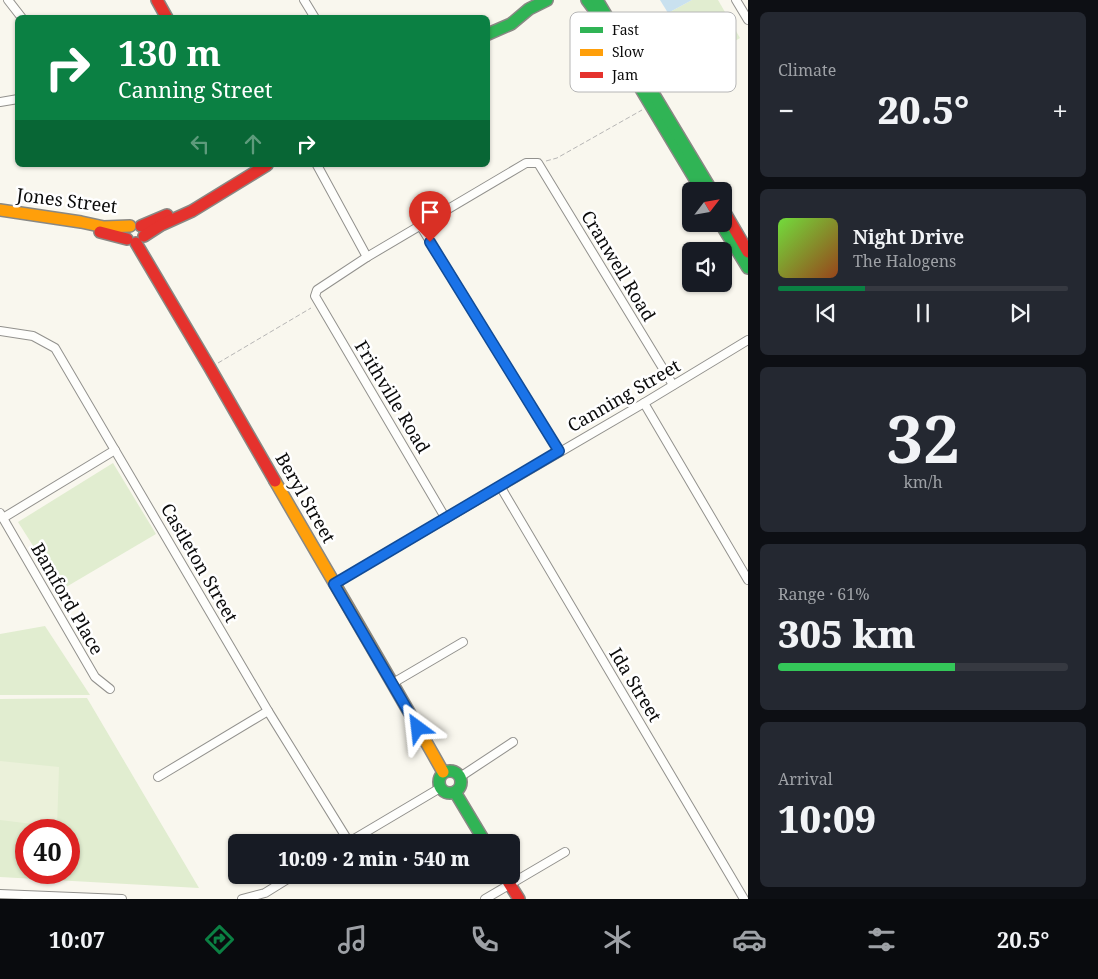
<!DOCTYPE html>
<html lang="en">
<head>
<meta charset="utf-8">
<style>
	body { margin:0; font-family:"Noto Serif",serif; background:#242831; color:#f1f3f6; height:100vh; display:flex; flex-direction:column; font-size:19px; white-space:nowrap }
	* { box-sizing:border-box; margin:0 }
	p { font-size:16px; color:#9ea1a6 }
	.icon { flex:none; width:28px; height:28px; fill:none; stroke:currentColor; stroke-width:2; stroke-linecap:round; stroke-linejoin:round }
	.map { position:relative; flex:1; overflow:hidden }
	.sheet { display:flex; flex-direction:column; gap:12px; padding:12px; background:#0d0f14; width:350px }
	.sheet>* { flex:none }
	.banner { position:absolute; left:15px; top:15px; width:475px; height:152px; border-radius:8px; box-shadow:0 1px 4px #0004; background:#0b8043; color:#fff; overflow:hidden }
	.needle { width:32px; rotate:59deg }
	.tools { position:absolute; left:682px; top:182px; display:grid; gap:10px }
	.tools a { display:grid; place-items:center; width:50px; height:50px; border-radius:8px; background:#171b24; box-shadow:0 1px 4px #0004; font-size:25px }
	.speed { position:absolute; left:15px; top:819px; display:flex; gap:10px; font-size:25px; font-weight:700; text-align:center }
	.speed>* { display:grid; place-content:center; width:65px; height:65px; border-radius:50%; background:#171b24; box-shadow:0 1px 4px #0004; line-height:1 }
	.speed .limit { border:8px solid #d22; background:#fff; color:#111 }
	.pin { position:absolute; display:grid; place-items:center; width:42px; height:42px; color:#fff; margin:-51px -21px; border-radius:50% 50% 50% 0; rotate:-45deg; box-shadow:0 0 5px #0007 }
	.pin .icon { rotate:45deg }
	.me { position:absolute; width:55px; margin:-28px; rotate:330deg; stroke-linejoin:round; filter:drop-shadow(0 0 4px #0008) }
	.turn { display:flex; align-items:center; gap:18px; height:105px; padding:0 20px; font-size:22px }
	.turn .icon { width:65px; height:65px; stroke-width:2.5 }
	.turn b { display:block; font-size:35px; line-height:42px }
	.lanes { display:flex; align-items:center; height:48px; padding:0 20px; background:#0003; justify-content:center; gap:25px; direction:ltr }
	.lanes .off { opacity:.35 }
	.big { font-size:38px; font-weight:800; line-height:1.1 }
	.sheet .tile { flex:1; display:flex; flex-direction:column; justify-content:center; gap:8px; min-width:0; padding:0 18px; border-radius:8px; background:#242831 }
	.sheet .dial { align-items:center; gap:0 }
	.dial b { font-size:65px; line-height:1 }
	.song { display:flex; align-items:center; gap:15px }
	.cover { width:60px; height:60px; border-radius:8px; background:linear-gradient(135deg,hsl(100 70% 55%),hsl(20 70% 35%)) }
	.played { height:5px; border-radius:2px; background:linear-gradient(90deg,#0b8043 30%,#363941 30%) }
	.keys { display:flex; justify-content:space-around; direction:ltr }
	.heat { display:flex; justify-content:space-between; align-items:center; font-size:28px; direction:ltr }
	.charge { height:8px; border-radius:4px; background:linear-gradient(90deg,#34c759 61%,#363941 0) }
	.trip { position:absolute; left:228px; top:834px; width:292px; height:50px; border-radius:8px; background:#171b24; box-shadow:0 1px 4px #0004; font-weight:800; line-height:50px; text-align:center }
	.dock { display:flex; height:80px; justify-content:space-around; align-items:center; background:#090b0e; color:#9ea1a6 }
	.dock .icon { width:35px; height:35px }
	.dock .current { color:#0b8043 }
	.dock b { font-size:22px; color:#f1f3f6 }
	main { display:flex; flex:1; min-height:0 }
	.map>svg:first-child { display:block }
</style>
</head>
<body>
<main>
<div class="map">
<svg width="748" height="899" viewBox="0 0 748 899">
	<rect width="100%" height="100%" fill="#f9f7ee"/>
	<!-- green -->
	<g fill="#e1edd0" fill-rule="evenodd">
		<polygon points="692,0 718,0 740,38 698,63 668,13"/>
		<polygon points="113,463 156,534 61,590 18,522"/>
		<polygon points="45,626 90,695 0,695 0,634"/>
		<path d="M87,698l112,190 -199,-11v-178zM26,830h43v42h-43z"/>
	</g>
	<!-- pitch -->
	<polygon fill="#ebf1da" points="0,761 59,767 57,827 0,820"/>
	<!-- water -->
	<polygon fill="#c9e1ef" points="660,0 692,0 668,13"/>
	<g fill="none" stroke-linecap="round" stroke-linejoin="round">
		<defs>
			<g id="street">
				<polyline points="8,0 22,18"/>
				<polyline points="304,0 315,18"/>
				<polyline points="736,0 748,20"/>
				<polyline points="0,102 18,99"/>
				<polyline points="317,165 367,257"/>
				<polyline points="420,225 559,451"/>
				<polyline points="0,331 33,336 55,348 268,711 349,842"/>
				<polyline points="644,403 748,580"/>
				<polyline points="500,486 744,899"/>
				<polyline points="0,513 95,677 110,689"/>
				<polyline points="3,518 115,450"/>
				<polyline points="446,519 315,296 317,290 367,257 526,163 538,163 673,385"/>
				<polyline points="334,584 644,403 748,340"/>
				<polyline points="393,683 463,642"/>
				<polyline points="158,777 268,711"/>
				<polyline points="460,777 513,742"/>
				<polyline points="349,842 440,788"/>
				<polyline points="0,894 122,899"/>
				<polyline points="242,899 265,893 294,875"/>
				<polyline points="485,899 565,852"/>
			</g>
			<g id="fast">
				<polyline points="587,0 593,8 599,25 623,59 702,191"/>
				<polyline points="597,0 712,191"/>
				<polyline points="488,34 511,24 529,9 547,0"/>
				<polyline points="721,224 748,268"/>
				<circle cx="450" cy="782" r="11"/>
				<polyline points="455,792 485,842"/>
			</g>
			<g id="slow">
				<polyline points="0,210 81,222 104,227 130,226"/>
				<path d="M275,481c56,97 113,193 168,291"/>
			</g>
			<g id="jam">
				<polyline points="157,0 167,18"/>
				<polyline points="724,211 748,252"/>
				<polyline points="141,226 167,215"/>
				<polyline points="100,232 127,239"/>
				<polyline points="144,236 161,225 192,211 267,165"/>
				<polyline points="136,243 210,368 275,481"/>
				<polyline points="504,875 519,899"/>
			</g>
		</defs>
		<!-- street casing -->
		<use href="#street" stroke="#92918d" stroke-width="10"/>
		<!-- fast casing -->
		<use href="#fast" stroke="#898884" stroke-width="14"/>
		<!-- slow casing -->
		<use href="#slow" stroke="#898884" stroke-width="14"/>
		<!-- jam casing -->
		<use href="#jam" stroke="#898884" stroke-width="14"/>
		<!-- path -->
		<g stroke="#b7b6b5" stroke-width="1" stroke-dasharray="5 2.5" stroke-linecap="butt">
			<polyline points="546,161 557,158 642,110"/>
			<polyline points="218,363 311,308"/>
		</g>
		<!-- street -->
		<use href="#street" stroke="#fefefc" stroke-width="8"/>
		<!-- fast -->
		<use href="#fast" stroke="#30b455" stroke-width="11"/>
		<!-- slow -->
		<use href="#slow" stroke="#ff9f0a" stroke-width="11"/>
		<!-- jam -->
		<use href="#jam" stroke="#e5322d" stroke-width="11"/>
	</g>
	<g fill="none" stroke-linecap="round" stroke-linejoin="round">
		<defs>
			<polyline id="route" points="418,728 334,584 559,451 430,242"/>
		</defs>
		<!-- route casing -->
		<use href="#route" stroke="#114b97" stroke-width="12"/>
		<!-- route -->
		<use href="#route" stroke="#1a73e8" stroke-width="9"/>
	</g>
	<g text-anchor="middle" stroke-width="5" stroke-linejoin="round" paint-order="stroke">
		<!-- street labels -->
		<g font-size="18" fill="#0b0b0b" stroke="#fff">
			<text transform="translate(67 201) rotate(7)" y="6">Jones Street</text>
			<text transform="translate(618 266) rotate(59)" y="6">Cranwell Road</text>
			<text transform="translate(624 396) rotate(-30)" y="6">Canning Street</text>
			<text transform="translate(392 397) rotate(59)" y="6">Frithville Road</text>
			<text transform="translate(305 498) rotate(60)" y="6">Beryl Street</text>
			<text transform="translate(199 563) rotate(60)" y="6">Castleton Street</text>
			<text transform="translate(67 599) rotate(60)" y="6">Bamford Place</text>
			<text transform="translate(635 685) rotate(59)" y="6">Ida Street</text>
		</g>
	</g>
	<!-- legend -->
	<rect x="570" y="12" width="166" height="80" rx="8" fill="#fff" stroke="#b6b6b6" stroke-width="1"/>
	<rect x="580" y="27" width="23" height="6" fill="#30b455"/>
	<rect x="580" y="49" width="23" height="7" fill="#ff9f0a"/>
	<rect x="580" y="72" width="23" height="6" fill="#e5322d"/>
	<g font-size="14" fill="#0b0b0b">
		<text x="612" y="35">Fast</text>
		<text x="612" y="57">Slow</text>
		<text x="612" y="80">Jam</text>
	</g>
</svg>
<div class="tools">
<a><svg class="needle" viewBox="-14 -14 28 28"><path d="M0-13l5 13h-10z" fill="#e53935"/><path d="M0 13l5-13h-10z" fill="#9ea1a6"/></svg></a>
<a><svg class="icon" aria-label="sound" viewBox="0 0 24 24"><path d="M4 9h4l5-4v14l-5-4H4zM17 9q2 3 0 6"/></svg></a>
</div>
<div class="speed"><div class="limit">40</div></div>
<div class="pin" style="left:430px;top:242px;background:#d93025"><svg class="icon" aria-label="arrive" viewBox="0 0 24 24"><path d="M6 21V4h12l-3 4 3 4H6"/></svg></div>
<svg class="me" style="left:418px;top:728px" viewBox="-20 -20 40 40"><path d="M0-17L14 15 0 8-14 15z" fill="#1a73e8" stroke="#fff" stroke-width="4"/></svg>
<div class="trip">10:09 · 2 min · 540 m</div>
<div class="banner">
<div class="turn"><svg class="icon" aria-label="right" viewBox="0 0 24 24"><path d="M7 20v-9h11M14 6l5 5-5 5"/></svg><div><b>130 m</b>Canning Street</div></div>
<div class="lanes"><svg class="icon off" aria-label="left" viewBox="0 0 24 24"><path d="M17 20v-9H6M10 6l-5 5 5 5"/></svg><svg class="icon off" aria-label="ahead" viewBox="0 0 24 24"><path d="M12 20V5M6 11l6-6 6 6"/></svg><svg class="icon" aria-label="right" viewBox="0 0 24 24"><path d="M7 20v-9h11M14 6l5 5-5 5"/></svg></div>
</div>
</div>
<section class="sheet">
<div class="tile"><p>Climate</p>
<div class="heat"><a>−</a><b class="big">20.5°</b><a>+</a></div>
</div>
<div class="tile">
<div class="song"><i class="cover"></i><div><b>Night Drive</b><p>The Halogens</p></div></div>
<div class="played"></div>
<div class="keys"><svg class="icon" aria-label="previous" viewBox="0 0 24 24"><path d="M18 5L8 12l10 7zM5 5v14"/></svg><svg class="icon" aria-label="pause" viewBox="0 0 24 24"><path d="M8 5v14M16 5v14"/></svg><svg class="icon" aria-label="next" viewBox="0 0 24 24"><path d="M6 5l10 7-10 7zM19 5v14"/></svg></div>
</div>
<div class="tile dial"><b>32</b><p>km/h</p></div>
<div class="tile"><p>Range · 61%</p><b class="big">305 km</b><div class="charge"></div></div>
<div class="tile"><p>Arrival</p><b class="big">10:09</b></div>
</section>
</main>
<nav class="dock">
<b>10:07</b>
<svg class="icon current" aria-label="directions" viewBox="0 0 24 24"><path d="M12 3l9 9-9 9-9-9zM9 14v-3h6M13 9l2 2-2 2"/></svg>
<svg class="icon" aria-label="music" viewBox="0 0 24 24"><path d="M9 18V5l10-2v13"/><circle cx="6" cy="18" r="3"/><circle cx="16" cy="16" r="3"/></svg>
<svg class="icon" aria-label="phone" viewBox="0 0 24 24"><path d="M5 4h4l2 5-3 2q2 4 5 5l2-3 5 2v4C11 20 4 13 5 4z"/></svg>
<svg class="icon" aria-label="climate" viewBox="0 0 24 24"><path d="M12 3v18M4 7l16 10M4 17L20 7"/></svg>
<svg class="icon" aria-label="car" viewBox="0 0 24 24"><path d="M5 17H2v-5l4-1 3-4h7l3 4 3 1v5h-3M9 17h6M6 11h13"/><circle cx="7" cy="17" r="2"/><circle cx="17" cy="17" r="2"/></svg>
<svg class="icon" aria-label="filters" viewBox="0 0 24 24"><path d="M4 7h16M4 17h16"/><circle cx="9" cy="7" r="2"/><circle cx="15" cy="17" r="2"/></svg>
<b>20.5°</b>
</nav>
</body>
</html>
